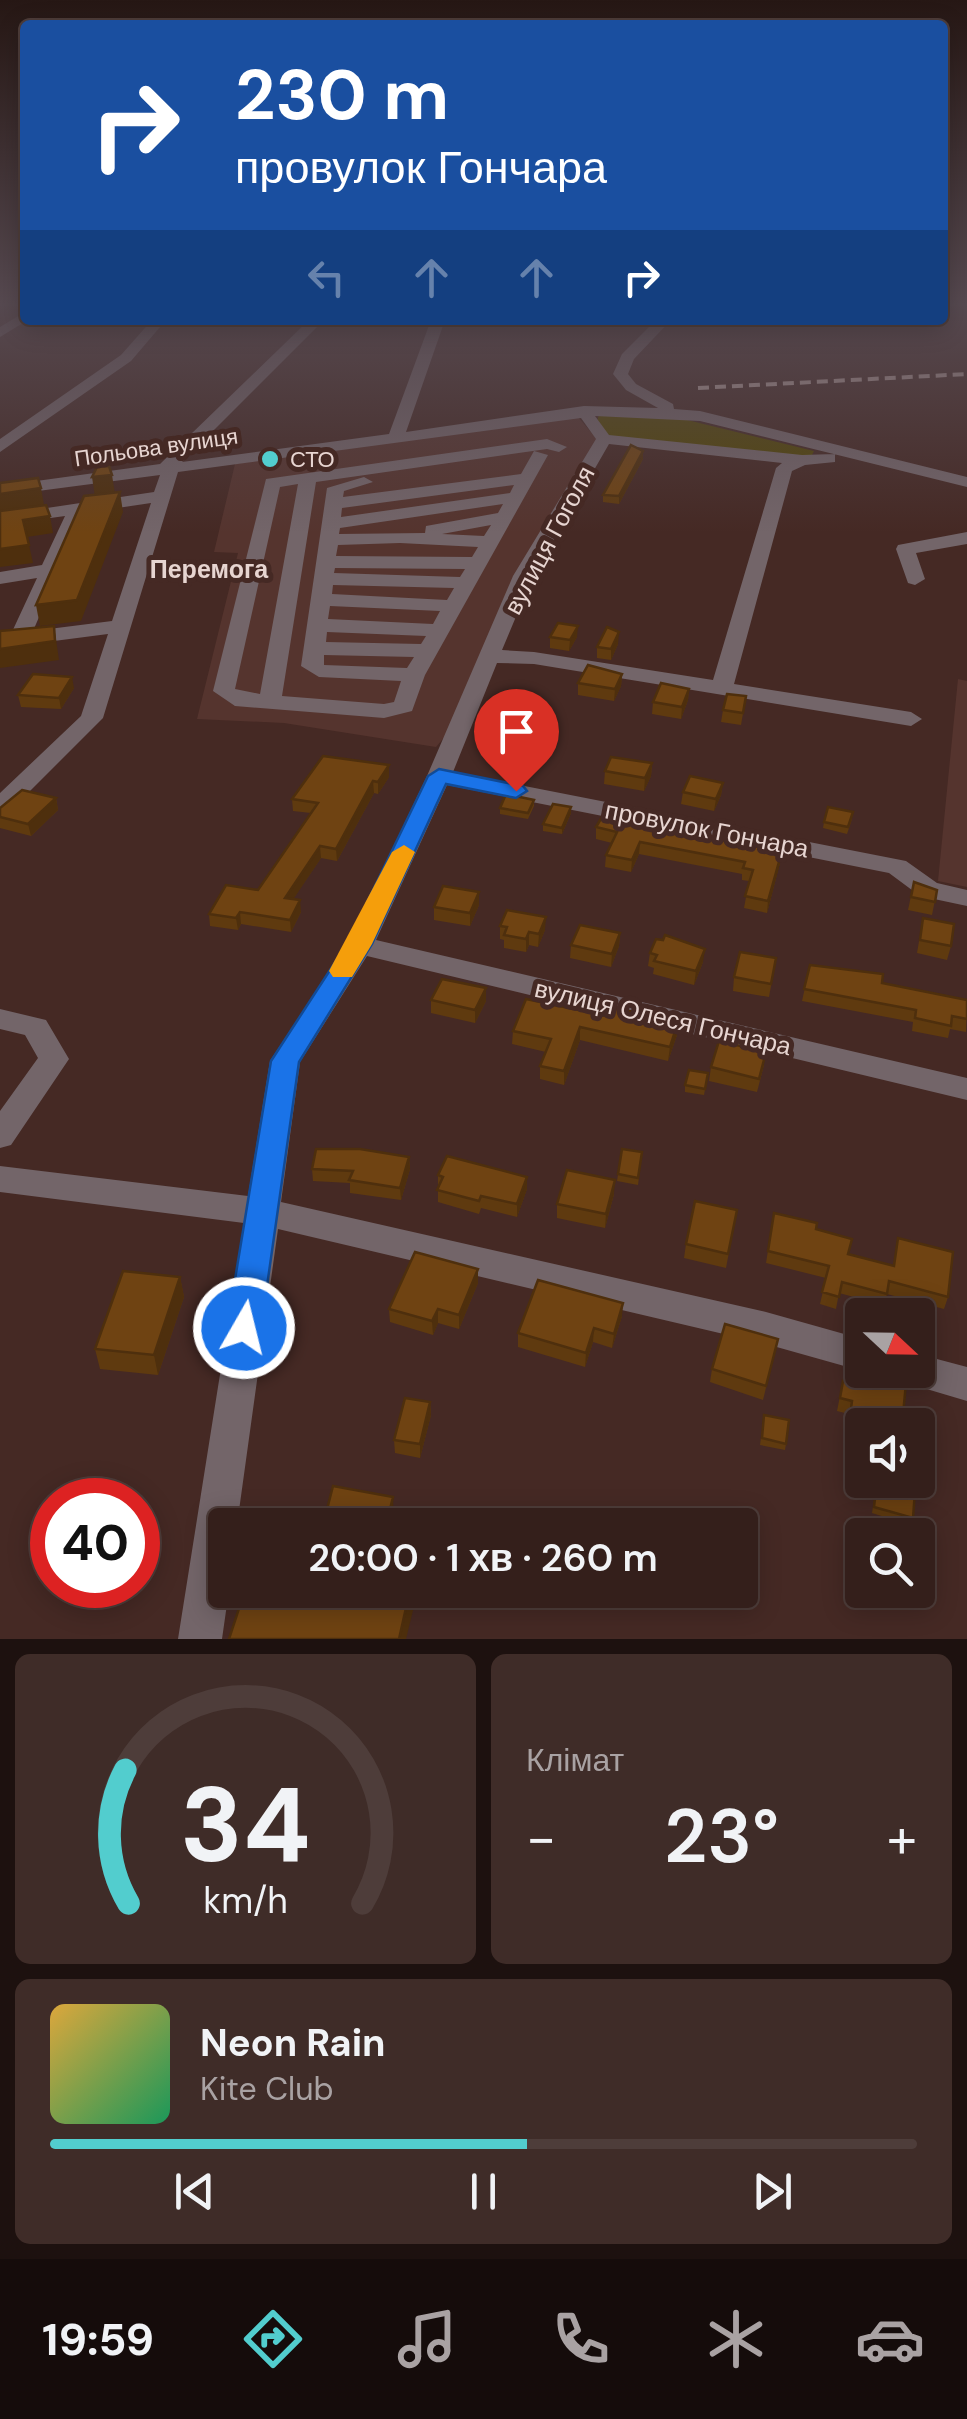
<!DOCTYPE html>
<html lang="uk">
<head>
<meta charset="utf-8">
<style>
	body { margin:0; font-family:"DM Sans",sans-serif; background:#3f2c28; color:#f1f3f6; height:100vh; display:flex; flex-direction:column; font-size:38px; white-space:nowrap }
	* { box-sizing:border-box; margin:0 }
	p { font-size:32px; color:#a9a2a3 }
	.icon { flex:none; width:55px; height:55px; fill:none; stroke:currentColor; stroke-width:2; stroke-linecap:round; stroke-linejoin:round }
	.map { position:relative; height:1639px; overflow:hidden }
	.panel { display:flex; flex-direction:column; gap:15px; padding:15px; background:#1d110f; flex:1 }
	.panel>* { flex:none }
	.hud { position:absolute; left:20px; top:20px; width:928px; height:305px; border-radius:10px; box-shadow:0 5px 25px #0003,0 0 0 2px #4e3d3a; background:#1a4fa0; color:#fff; overflow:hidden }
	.needle { width:65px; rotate:112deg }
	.controls { position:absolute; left:845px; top:1298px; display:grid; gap:20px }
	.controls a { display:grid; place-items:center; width:90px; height:90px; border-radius:10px; background:#341f1b; box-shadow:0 5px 25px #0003,0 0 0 2px #4e3d3a; font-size:50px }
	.speed { position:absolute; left:30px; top:1478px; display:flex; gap:20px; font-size:50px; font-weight:700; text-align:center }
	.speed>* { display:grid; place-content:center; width:130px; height:130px; border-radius:50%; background:#341f1b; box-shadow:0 5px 25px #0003,0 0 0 2px #4e3d3a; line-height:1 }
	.speed .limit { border:15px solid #d22; background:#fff; color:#111 }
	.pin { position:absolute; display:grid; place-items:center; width:85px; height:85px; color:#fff; margin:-102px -42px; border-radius:50% 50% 50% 0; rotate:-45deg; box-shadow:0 0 10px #0007 }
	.pin .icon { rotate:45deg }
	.me { position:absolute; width:110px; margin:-55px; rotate:8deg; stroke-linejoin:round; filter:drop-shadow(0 0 8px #0008) }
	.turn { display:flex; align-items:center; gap:35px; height:210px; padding:0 50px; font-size:45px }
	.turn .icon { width:130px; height:130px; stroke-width:2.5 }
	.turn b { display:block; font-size:70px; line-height:85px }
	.lanes { display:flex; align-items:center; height:95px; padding:0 50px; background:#0003; justify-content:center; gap:50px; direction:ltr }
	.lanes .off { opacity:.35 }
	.big { font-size:75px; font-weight:600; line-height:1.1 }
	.panel .tile { flex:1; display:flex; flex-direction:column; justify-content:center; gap:15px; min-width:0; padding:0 35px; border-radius:15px; background:#3f2c28 }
	.panel .dial { align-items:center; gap:0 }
	.dial svg { height:260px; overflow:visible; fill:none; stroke:#4e3d3a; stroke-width:7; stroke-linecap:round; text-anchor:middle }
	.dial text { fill:#f1f3f6; stroke:none }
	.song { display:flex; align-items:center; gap:30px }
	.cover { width:120px; height:120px; border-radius:15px; background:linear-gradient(135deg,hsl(40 70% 55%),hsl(150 70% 35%)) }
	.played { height:10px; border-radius:5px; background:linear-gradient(90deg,#52cdce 55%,#4e3d3a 55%) }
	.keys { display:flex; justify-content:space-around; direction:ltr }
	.heat { display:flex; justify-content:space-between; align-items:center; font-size:55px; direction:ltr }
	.panel .tiles { flex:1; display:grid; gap:15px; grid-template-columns:1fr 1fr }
	.tile:last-child { grid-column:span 2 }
	.trip { position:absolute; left:208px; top:1508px; width:550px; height:100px; border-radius:10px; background:#341f1b; box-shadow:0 5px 25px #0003,0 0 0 2px #4e3d3a; font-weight:600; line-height:100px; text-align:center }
	.tabs { display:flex; height:160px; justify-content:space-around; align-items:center; background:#150c0b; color:#a9a2a3 }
	.tabs .icon { width:70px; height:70px }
	.tabs .current { color:#52cdce }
	.tabs b { font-size:45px; color:#f1f3f6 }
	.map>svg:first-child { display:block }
</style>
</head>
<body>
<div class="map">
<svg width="967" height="1639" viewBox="0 0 967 1639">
	<rect width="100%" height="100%" fill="#452924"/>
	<!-- built -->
	<g fill="#55342e">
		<polygon points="577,416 597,439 515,576 447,734 436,747 284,723 197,719 238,553 214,552 235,464"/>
		<polygon points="958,679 967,681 967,887 938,881"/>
	</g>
	<!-- green -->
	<polygon fill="#524506" points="599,415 671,416 814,451 811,457 607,436 597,421"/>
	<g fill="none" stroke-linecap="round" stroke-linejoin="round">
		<!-- minor -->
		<g fill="#736569" fill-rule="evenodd">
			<polygon points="25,312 28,320 0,337 0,327"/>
			<polygon points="152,320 166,320 131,361 0,452 0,439 121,355"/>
			<path d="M309,320h15l-142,142 207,-28 42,-114h14l-39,112 178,-26 74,2 -32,-18 -13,-16 9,-20 34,-34h15l-37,39 -6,15 8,10 37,20 1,5 26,2 267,66v10l-267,-66 -105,-5 14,19 193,20 33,-1v8l-30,3 -13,6 -58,213 177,28 11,7 -11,7 -377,-62 -37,-1 -44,109 453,89 31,22 30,7v16l-47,-10 -31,-23 -442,-88 -71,155 591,138v22l-600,-144 -67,106 -19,140 485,110 96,27v31h4l-4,1 -96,-27 -488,-115 -41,296h-12v65h4l-7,49h-44l66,-416 -244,-31v-26l248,30 22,-135 77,-117 80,-168 86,-200 83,-137 -15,-21 -403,54 -75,246 -94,94 -9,2v-21l81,-77 27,-82 -108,14v-12l11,-2 26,-56 -37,6v-12l42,-7 23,-49 -65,9v-10l154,-23 6,-17 -160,21v-10l160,-22zM609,444l173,19 -6,5 -63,212 -179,-28 -32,-2 31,-74zM151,503l-39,118 -79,10 51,-118z"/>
			<path d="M547,439l20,8 -8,5 -12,-3 -231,33 -34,214 102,8 10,-2 7,-21 -82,-4 -18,-11 26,-178 37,-11 9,5 -29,9 -1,6 178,-23 13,-23 14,4 -123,220 -13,36 -28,7 -149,-12 -22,-15 53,-212zM298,484l-38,210 -25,-5 45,-202zM514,485l-4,8 -169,24 1,-9zM503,504l-5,9 -72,13 -1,7 -86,1 1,-6zM491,525l-7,11 -42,-2zM400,543l78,4 -6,10 -136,-1 2,-11zM335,568l130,1 -5,8 -126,-4zM333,585l121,3 -7,12 -115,-6zM330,606l110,5 -7,13 -105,-5zM327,632l99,4 -5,8 -95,-2zM324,655l90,2 -7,11 -83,-3z"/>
			<polygon points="967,532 967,544 916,553 925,579 915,585 908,583 896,549 898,545"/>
			<polygon points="0,1009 46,1020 69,1059 11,1145 0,1148 0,1111 38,1058 25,1035 0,1029"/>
			<polygon points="918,1354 967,1367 967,1401 903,1382 897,1370 918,1370"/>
		</g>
		<!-- rail -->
		<polyline stroke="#bca7a3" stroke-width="4" stroke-dasharray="11 6" stroke-linecap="butt" points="698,388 967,374"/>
	</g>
	<!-- wall -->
	<g fill="#5f3a0f">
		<polygon points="643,451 643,459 619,504 603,502 603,495"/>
		<polygon points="550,637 577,637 569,651 550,648"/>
		<polygon points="618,644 611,660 597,658 597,647"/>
		<polygon points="622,674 621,686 614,701 578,695 578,683"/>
		<polygon points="74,688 61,709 21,707 18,695"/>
		<polygon points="689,689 688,700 681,719 652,714 653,702"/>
		<polygon points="746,696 741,725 721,722 723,710"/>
		<polygon points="652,763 651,776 644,791 604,784 605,771"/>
		<polygon points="389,777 378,794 374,793 337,861 321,858 293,899 301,912 291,932 241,924 238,930 210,926 209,914 258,890 311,813 293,811 292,799"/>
		<polygon points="723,783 721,795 714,811 681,804 683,792"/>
		<polygon points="56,798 58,810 31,836 0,828 0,808 9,802"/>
		<polygon points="534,800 534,806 528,819 500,814 500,808"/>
		<polygon points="571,813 562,834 543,831 543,824"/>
		<polygon points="852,819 847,834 823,828 824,822"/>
		<polygon points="596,827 780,863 767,913 744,908 749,881 742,880 742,874 639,854 631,872 605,867 606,855 612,843 596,839"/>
		<polygon points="914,882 937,890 932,915 908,910"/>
		<polygon points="479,905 470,926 434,920 434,907"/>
		<polygon points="923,918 951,946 947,960 917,953"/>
		<polygon points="500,926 545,930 538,947 529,945 526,952 504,948 504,940 500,939"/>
		<polygon points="620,933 619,946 611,967 570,958 571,945"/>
		<polygon points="650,953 703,962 694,985 653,974 654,968 648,966"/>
		<polygon points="776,958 769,997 733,991 734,977"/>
		<polygon points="810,965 882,983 967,1000 966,1032 950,1029 948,1038 912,1031 913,1022 802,1001"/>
		<polygon points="431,1000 486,1001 475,1023 431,1013"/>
		<polygon points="612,1017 678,1022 677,1035 668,1061 580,1040 564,1085 540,1079 540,1066 546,1052 512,1044 513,1031"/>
		<polygon points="764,1065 757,1092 709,1081 711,1067"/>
		<polygon points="708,1073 704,1095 685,1092 685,1085"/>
		<polygon points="622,1149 642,1152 638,1185 617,1181"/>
		<polygon points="409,1157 410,1169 401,1200 350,1193 350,1183 313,1181 312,1169"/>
		<polygon points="438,1175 527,1177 527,1189 517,1217 481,1208 479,1214 438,1202"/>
		<polygon points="614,1194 605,1228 557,1218 557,1204"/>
		<polygon points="737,1210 726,1268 684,1258 686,1244"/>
		<polygon points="774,1213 816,1229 848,1254 893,1266 898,1238 948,1297 944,1309 887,1294 884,1305 839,1293 836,1309 820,1304 826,1278 766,1263"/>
		<polygon points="180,1277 184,1297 158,1375 100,1369 95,1349"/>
		<polygon points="478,1283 459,1329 438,1323 433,1335 390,1322 389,1309"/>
		<polygon points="622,1316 612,1348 593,1342 585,1367 518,1347 518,1333"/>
		<polygon points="778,1339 763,1400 710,1382 712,1369"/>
		<polygon points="856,1361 862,1425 862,1443 846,1438 849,1414 837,1411 843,1381 851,1383"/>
		<polygon points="430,1402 431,1415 420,1458 395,1453 394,1440"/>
		<polygon points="764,1415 786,1444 785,1450 760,1445"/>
		<polygon points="877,1480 913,1518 910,1525 872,1513"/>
	</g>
	<!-- shaded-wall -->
	<g fill="#4e2f0d">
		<polygon points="643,451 643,459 619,504 619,496"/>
		<polygon points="112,475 115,494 95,497 92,477"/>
		<polygon points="41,488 44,505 0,511 0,494"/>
		<polygon points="120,492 123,512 81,621 40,626 36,605"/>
		<polygon points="50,516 53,533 27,537 23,520"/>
		<polygon points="29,545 33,563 0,567 0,549"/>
		<polygon points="54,626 59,660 0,668 0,649"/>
		<polygon points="578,626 577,637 569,651 570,640"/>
		<polygon points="619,632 618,644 611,660 611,649"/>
		<polygon points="622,674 621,686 614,701 615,689"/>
		<polygon points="72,677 74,688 61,709 59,698"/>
		<polygon points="689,689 688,700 681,719 682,707"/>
		<polygon points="652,763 651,776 644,791 645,778"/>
		<polygon points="389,765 389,777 378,794 378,782"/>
		<polygon points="373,781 374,793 337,861 336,849"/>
		<polygon points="723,783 721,795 714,811 716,799"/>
		<polygon points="56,798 58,810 31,836 28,824"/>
		<polygon points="571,807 571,813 562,834 562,828"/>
		<polygon points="640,842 639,854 631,872 632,860"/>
		<polygon points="320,846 321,858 286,910 285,898"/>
		<polygon points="782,851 780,863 767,913 768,901"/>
		<polygon points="479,892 479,905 470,926 470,913"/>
		<polygon points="300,900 301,912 291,932 290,920"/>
		<polygon points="240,912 241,924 238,930 236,918"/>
		<polygon points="546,917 545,930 538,947 539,934"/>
		<polygon points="529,932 529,945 526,952 526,939"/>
		<polygon points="620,933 619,946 611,967 612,954"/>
		<polygon points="705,949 703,962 694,985 696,971"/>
		<polygon points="486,988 486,1001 475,1023 475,1010"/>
		<polygon points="678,1022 677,1035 668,1061 670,1047"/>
		<polygon points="580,1027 580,1040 564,1085 564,1071"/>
		<polygon points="409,1157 410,1169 401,1200 400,1188"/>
		<polygon points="527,1177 527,1189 517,1217 517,1204"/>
		<polygon points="615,1180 614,1194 605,1228 606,1214"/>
		<polygon points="478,1269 478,1283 459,1329 459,1315"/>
		<polygon points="180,1277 184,1297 158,1375 154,1355"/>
		<polygon points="623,1303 622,1316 612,1348 614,1334"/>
		<polygon points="438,1309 438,1323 433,1335 432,1321"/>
		<polygon points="594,1328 593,1342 585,1367 586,1353"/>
		<polygon points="430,1402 431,1415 420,1458 420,1444"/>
		<polygon points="393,1497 394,1525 386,1525"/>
		<polygon points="410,1590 418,1590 406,1639 399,1639"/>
	</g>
	<!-- building -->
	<g fill="#6f4312" stroke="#4e2f0d" stroke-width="2.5">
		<polygon points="631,445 643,451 619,496 603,495"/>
		<polygon points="109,466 112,475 92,477 97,467"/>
		<polygon points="38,478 41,488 0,494 0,483"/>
		<polygon points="120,492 77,600 36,605 84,496"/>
		<polygon points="46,505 50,516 23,520 29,545 0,549 0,511"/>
		<polygon points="558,623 578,626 570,640 550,637"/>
		<polygon points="54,626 55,641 0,649 0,631"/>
		<polygon points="607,627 619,632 611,649 597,647"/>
		<polygon points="588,665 622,674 615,689 578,683"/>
		<polygon points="33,674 72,677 59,698 18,695"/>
		<polygon points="661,683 689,689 682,707 653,702"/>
		<polygon points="727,694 746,696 743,713 723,710"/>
		<polygon points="323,756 389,765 378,782 373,781 336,849 320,846 285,898 300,900 290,920 240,912 236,918 209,914 226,885 258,890 318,803 292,799"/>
		<polygon points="611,757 652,763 645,778 605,771"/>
		<polygon points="690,776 723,783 716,799 683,792"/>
		<polygon points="22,790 56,798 28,824 0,817 0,808"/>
		<polygon points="506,794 534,800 528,813 500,808"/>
		<polygon points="553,804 571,807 562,828 543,824"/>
		<polygon points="828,807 853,812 848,827 824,822"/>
		<polygon points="621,811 715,839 782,851 768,901 745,896 753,870 743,868 745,862 640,842 632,860 606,855 617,832 596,827 605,812 620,815"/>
		<polygon points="914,882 937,890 935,902 911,897"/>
		<polygon points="443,886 479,892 470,913 434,907"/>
		<polygon points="507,910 546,917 539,934 529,932 526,939 504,935 507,927 500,926"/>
		<polygon points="923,918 954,924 951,946 920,940"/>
		<polygon points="580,925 620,933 612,954 571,945"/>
		<polygon points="665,935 705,949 696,971 654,961 657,955 650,953 656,939 663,940"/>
		<polygon points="740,952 776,958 771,984 734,977"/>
		<polygon points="810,965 883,974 882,983 967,1000 967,1019 952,1016 951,1026 915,1018 916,1010 804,989"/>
		<polygon points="442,979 486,988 475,1010 431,1000"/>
		<polygon points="526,999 612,1017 616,1008 678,1022 670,1047 580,1027 564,1071 540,1066 551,1039 513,1031"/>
		<polygon points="719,1041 766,1052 759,1079 711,1067"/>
		<polygon points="689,1070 708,1073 705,1089 685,1085"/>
		<polygon points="316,1149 360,1149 409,1157 400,1188 349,1180 353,1171 312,1169"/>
		<polygon points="622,1149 642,1152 638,1178 618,1174"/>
		<polygon points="447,1156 527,1177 517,1204 481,1196 479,1201 437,1190 443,1177 438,1175"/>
		<polygon points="567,1170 615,1180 606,1214 557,1204"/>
		<polygon points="695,1201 737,1210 728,1254 686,1244"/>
		<polygon points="774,1213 817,1223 816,1229 852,1239 848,1254 894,1266 898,1238 953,1252 948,1297 889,1281 887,1294 842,1282 839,1297 822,1292 829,1266 768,1251"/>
		<polygon points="415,1252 478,1269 459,1315 438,1309 432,1321 389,1309"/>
		<polygon points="123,1271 180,1277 154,1355 95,1349"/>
		<polygon points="538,1280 623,1303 614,1334 594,1328 586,1353 518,1333"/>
		<polygon points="725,1324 778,1339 766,1386 712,1369"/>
		<polygon points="856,1361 862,1363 862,1370 889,1370 888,1379 906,1383 902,1425 862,1425 862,1428 849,1424 852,1401 840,1398 843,1381 853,1383"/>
		<polygon points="405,1398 430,1402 420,1444 394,1440"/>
		<polygon points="764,1415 789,1420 786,1444 762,1438"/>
		<polygon points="877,1480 915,1491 913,1518 874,1507"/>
		<polygon points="333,1486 393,1497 386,1525 266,1525 270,1514 323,1525"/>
		<polygon points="245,1590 410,1590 399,1639 229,1639"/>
	</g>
	<!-- sky -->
	<linearGradient id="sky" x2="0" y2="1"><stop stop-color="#261714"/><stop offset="0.57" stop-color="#564950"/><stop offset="1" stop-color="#564950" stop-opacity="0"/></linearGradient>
	<rect width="967" height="533" fill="url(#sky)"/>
	<!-- route -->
	<polygon fill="#1a73e8" stroke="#114b97" stroke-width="2.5" points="439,769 523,786 527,791 516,798 446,784 372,944 299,1062 261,1328 256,1338 244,1342 232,1338 227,1328 271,1061 347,944 428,776"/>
	<!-- slow -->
	<polygon fill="#f59e0b" points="404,845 415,852 372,944 352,977 333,977 329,971 392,852"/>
	<!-- markers -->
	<circle fill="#52cdce" stroke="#452924" stroke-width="4" cx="270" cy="459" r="10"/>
	<g text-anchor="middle" stroke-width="10" stroke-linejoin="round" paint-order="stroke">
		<!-- far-street labels -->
		<g font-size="22" fill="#e7d5d1" stroke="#452924">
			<text transform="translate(156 447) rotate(-8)" y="8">Польова вулиця</text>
		</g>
		<!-- far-poi labels -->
		<g font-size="22" fill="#e7d5d1" stroke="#452924" text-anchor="start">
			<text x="290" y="467">СТО</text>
		</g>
		<!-- street labels -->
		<g font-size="25" fill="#e7d5d1" stroke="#452924">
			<text transform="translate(549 540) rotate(-62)" y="9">вулиця Гоголя</text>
			<text transform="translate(707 829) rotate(11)" y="9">провулок Гончара</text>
			<text transform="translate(663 1017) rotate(13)" y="9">вулиця Олеся Гончара</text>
		</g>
		<!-- far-quarter labels -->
		<g font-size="25" font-weight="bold" fill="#e7d5d1" stroke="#452924">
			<text x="209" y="578">Перемога</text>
		</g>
	</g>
</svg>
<div class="controls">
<a><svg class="needle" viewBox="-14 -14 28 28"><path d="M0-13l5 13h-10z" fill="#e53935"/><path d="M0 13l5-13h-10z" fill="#a9a2a3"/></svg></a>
<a><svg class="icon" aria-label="sound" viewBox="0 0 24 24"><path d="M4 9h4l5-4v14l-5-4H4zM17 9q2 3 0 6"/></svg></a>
<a><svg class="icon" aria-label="search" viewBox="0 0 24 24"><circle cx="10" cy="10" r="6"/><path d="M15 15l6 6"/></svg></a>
</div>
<div class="speed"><div class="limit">40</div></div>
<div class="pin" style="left:516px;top:791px;background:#d93025"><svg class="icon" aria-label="arrive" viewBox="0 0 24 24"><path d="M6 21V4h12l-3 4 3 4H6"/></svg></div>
<svg class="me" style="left:244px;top:1328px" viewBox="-20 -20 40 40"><circle r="17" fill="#1a73e8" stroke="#fff" stroke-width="3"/><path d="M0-11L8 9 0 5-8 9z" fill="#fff"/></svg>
<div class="trip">20:00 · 1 хв · 260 m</div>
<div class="hud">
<div class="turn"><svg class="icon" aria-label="right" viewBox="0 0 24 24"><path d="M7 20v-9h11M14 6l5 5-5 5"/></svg><div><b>230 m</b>провулок Гончара</div></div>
<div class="lanes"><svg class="icon off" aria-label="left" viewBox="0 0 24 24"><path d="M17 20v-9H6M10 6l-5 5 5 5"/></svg><svg class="icon off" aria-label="ahead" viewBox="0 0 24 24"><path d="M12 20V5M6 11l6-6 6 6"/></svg><svg class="icon off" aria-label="ahead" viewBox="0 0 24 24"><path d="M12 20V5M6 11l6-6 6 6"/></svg><svg class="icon" aria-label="right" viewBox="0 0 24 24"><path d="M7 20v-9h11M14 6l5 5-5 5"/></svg></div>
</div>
</div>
<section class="panel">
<div class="tiles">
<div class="tile dial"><svg viewBox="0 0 100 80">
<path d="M14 69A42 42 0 1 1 86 69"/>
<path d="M14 69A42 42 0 0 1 13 28" stroke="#52cdce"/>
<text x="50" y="56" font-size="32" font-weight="700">34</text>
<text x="50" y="72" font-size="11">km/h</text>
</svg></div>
<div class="tile"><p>Клімат</p>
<div class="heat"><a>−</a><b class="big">23°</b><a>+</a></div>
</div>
<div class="tile">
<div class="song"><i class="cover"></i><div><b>Neon Rain</b><p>Kite Club</p></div></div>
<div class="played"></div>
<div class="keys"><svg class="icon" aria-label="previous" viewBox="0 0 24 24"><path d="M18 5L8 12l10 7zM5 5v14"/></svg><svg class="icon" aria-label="pause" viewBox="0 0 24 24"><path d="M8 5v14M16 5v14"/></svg><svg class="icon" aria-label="next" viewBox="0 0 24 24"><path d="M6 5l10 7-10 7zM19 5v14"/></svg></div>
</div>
</div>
</section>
<nav class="tabs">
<b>19:59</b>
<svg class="icon current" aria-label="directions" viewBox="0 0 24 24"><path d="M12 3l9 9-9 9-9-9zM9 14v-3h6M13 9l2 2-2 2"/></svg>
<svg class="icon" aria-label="music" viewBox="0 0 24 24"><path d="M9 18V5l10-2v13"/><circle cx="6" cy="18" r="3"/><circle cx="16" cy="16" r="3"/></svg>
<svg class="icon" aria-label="phone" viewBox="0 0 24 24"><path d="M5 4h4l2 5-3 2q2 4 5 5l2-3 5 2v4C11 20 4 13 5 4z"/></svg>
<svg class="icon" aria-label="climate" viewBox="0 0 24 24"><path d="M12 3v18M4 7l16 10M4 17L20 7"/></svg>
<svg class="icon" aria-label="car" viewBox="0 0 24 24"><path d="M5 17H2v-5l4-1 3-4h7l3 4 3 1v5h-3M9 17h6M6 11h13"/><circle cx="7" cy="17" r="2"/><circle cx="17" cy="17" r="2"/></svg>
</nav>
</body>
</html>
